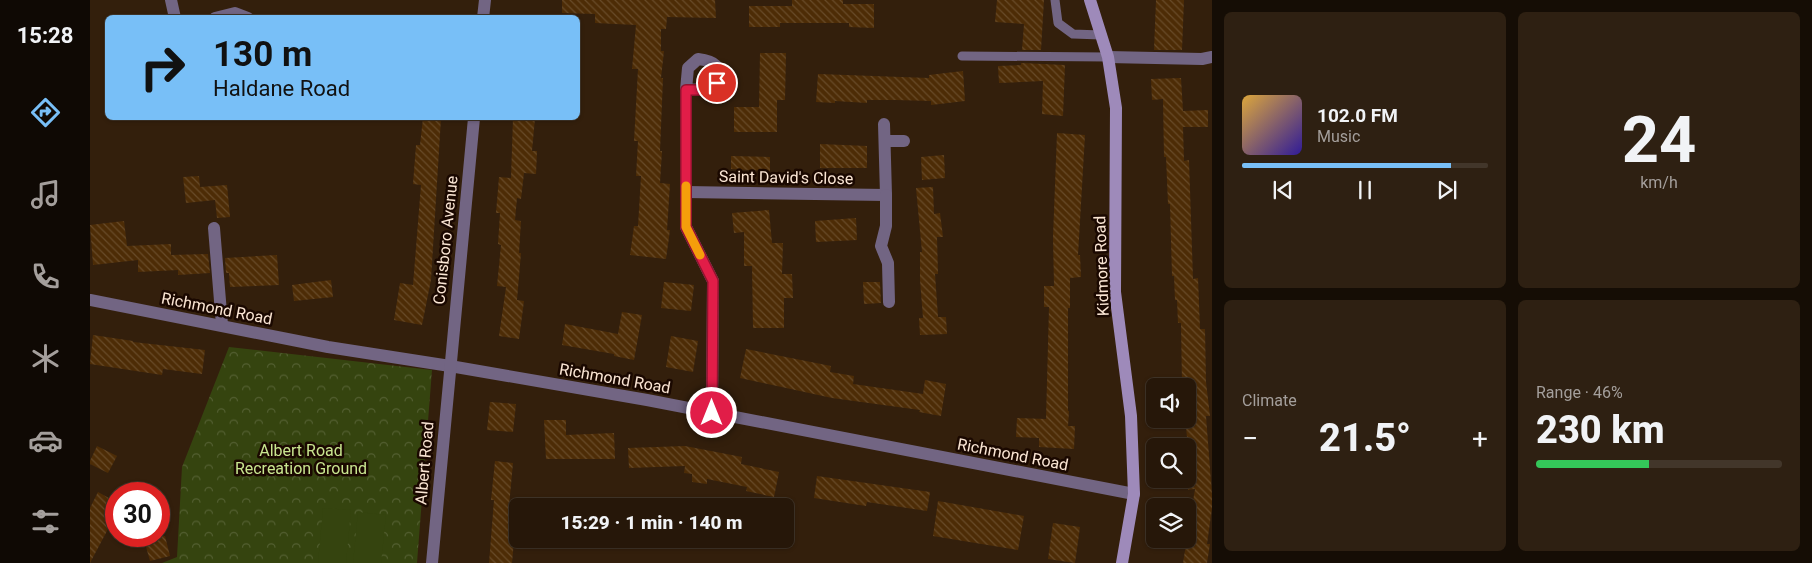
<!DOCTYPE html>
<html lang="en">
<head>
<meta charset="utf-8">
<style>
	body { margin:0; font-family:Roboto,sans-serif; background:#2e2012; color:#f1f3f6; height:100vh; display:flex; flex-direction:column; font-size:19px; white-space:nowrap }
	* { box-sizing:border-box; margin:0 }
	p { font-size:16px; color:#a49f9c }
	.icon { flex:none; width:28px; height:28px; fill:none; stroke:currentColor; stroke-width:2; stroke-linecap:round; stroke-linejoin:round }
	.map { position:relative; flex:1; overflow:hidden }
	.panel { display:flex; flex-direction:column; gap:12px; padding:12px; background:#150d05; width:600px }
	.panel>* { flex:none }
	.guide { position:absolute; left:15px; top:15px; width:475px; height:105px; border-radius:8px; box-shadow:0 1px 4px #0004,0 0 0 1px #42362a; background:#78bff7; color:#111; overflow:hidden }
	.controls { position:absolute; left:1056px; top:378px; display:grid; gap:10px }
	.controls a { display:grid; place-items:center; width:50px; height:50px; border-radius:8px; background:#261709; box-shadow:0 1px 4px #0004,0 0 0 1px #42362a; font-size:25px }
	.speed { position:absolute; left:15px; top:482px; display:flex; gap:10px; font-size:25px; font-weight:700; text-align:center }
	.speed>* { display:grid; place-content:center; width:65px; height:65px; border-radius:50%; background:#261709; box-shadow:0 1px 4px #0004,0 0 0 1px #42362a; line-height:1 }
	.speed .limit { border:8px solid #d22; background:#fff; color:#111 }
	.pin { position:absolute; display:grid; place-items:center; width:42px; height:42px; color:#fff; margin:-21px; border:2px solid #fff; border-radius:50%; box-shadow:0 1px 5px #0007 }
	.me { position:absolute; width:55px; margin:-28px; rotate:0deg; stroke-linejoin:round; filter:drop-shadow(0 0 4px #0008) }
	.turn { display:flex; align-items:center; gap:18px; height:105px; padding:0 25px; font-size:22px }
	.turn .icon { width:65px; height:65px; stroke-width:2.5 }
	.turn b { display:block; font-size:35px; line-height:42px }
	.big { font-size:38px; font-weight:800; line-height:1.1 }
	.panel .card { flex:1; display:flex; flex-direction:column; justify-content:center; gap:8px; min-width:0; padding:0 18px; border-radius:8px; background:#2e2012 }
	.panel .dial { align-items:center; gap:0 }
	.dial b { font-size:65px; line-height:1 }
	.song { display:flex; align-items:center; gap:15px }
	.cover { width:60px; height:60px; border-radius:8px; background:linear-gradient(135deg,hsl(40 70% 55%),hsl(250 70% 35%)) }
	.played { height:5px; border-radius:2px; background:linear-gradient(90deg,#78bff7 85%,#42362a 85%) }
	.keys { display:flex; justify-content:space-around; direction:ltr }
	.heat { display:flex; justify-content:space-between; align-items:center; font-size:28px; direction:ltr }
	.charge { height:8px; border-radius:4px; background:linear-gradient(90deg,#34c759 46%,#42362a 0) }
	.panel .tiles { flex:1; display:grid; gap:12px; grid-template-columns:repeat(2,1fr) }
	.trip { position:absolute; left:419px; top:498px; width:285px; height:50px; border-radius:8px; background:#261709; box-shadow:0 1px 4px #0004,0 0 0 1px #42362a; font-weight:800; line-height:50px; text-align:center }
	main { display:flex; flex:1; min-height:0 }
	.dock { display:flex; flex-direction:column; width:90px; justify-content:space-around; align-items:center; background:#0f0904; color:#a49f9c }
	.dock .icon { width:35px; height:35px }
	.dock .current { color:#78bff7 }
	.dock b { font-size:22px; color:#f1f3f6 }
	.map>svg:first-child { display:block }
</style>
</head>
<body>
<main>
<nav class="dock">
<b>15:28</b>
<svg class="icon current" aria-label="directions" viewBox="0 0 24 24"><path d="M12 3l9 9-9 9-9-9zM9 14v-3h6M13 9l2 2-2 2"/></svg>
<svg class="icon" aria-label="music" viewBox="0 0 24 24"><path d="M9 18V5l10-2v13"/><circle cx="6" cy="18" r="3"/><circle cx="16" cy="16" r="3"/></svg>
<svg class="icon" aria-label="phone" viewBox="0 0 24 24"><path d="M5 4h4l2 5-3 2q2 4 5 5l2-3 5 2v4C11 20 4 13 5 4z"/></svg>
<svg class="icon" aria-label="climate" viewBox="0 0 24 24"><path d="M12 3v18M4 7l16 10M4 17L20 7"/></svg>
<svg class="icon" aria-label="car" viewBox="0 0 24 24"><path d="M5 17H2v-5l4-1 3-4h7l3 4 3 1v5h-3M9 17h6M6 11h13"/><circle cx="7" cy="17" r="2"/><circle cx="17" cy="17" r="2"/></svg>
<svg class="icon" aria-label="filters" viewBox="0 0 24 24"><path d="M4 7h16M4 17h16"/><circle cx="9" cy="7" r="2"/><circle cx="15" cy="17" r="2"/></svg>
</nav>
<div class="map">
<svg width="1122" height="563" viewBox="0 0 1122 563">
	<defs>
		<pattern id="park-crowns" width="20" height="18" patternUnits="userSpaceOnUse" patternTransform="scale(1.25)"><rect width="20" height="18" fill="#35440f"/><path d="M2 6a3 3 0 1 1 6 0M12 15a3 3 0 1 1 6 0" fill="none" stroke="#535f31"/></pattern>
		<pattern id="building-back-hatch" width="6" height="6" patternUnits="userSpaceOnUse" patternTransform="scale(1.25)"><rect width="6" height="6" fill="#4d2c06"/><path d="M-1 5l2 2M0 0l6 6M5-1l2 2" fill="none" stroke="#684b29"/></pattern>
	</defs>
	<rect width="100%" height="100%" fill="#331f0c"/>
	<!-- park -->
	<polygon fill="url(#park-crowns)" points="139,347 342,370 327,563 72,563 87,557 92,467"/>
	<!-- pitch -->
	<g fill="#35440f">
		<polygon points="233,508 261,510 256,563 228,563"/>
		<polygon points="268,512 296,515 291,563 263,563"/>
	</g>
	<!-- building -->
	<g fill="url(#building-back-hatch)">
		<polygon points="472,0 625,0 626,18 577,17 576,29 571,29 571,51 574,51 571,78 573,78 570,151 572,151 570,183 580,184 577,230 580,230 576,259 540,255 544,226 548,226 551,176 546,176 548,141 544,141 548,69 542,69 546,25 505,23 505,14 472,13"/>
		<polygon points="702,0 753,0 753,4 784,4 784,28 759,27 759,23 690,23 690,27 659,27 659,6 702,6"/>
		<polygon points="907,0 954,0 951,50 932,50 934,24 905,22"/>
		<polygon points="1066,0 1094,0 1092,50 1064,50"/>
		<polygon points="670,53 696,53 695,100 687,100 687,132 644,132 644,107 669,107"/>
		<polygon points="931,63 975,65 973,116 952,114 953,81 909,83 908,66 931,65"/>
		<polygon points="873,71 875,101 841,105 841,101 806,100 777,100 777,103 745,101 745,103 726,102 728,74 839,78 839,75"/>
		<polygon points="1091,78 1093,111 1118,110 1118,127 1093,127 1094,161 1099,160 1103,279 1108,278 1110,329 1115,329 1116,382 1120,416 1116,416 1122,495 1122,508 1117,544 1120,544 1117,563 1093,563 1105,489 1098,490 1098,446 1095,419 1098,419 1098,386 1092,386 1091,323 1088,323 1087,300 1085,300 1084,276 1082,276 1080,204 1078,204 1076,157 1074,157 1073,99 1062,100 1061,79"/>
		<polygon points="333,118 351,118 341,280 332,325 304,320 310,283 323,285 331,185 323,184 326,145 330,145"/>
		<polygon points="423,118 445,118 442,151 447,151 446,174 434,173 431,199 427,198 425,220 431,221 429,253 431,253 427,300 434,301 429,339 409,336 416,287 407,286 411,245 408,244 410,213 406,213 409,177 421,178"/>
		<polygon points="967,133 995,135 988,255 990,255 991,277 980,278 980,308 978,308 978,411 979,411 978,426 985,426 984,449 949,447 949,438 926,437 927,418 956,419 959,307 954,307 954,286 964,286 963,237"/>
		<polygon points="730,144 777,146 777,168 730,168"/>
		<polygon points="854,155 855,178 832,180 831,157"/>
		<polygon points="641,156 680,157 680,171 641,169"/>
		<polygon points="109,176 110,187 137,185 140,217 127,218 125,200 96,203 93,177"/>
		<polygon points="843,187 844,214 850,213 853,237 847,237 848,274 845,274 848,317 856,317 857,334 830,335 829,318 833,318 830,280 830,252 832,252 826,188"/>
		<polygon points="679,210 682,243 693,243 692,274 702,274 703,298 694,298 694,328 663,328 662,266 654,266 654,232 644,233 642,213"/>
		<polygon points="766,218 767,240 726,242 725,221"/>
		<polygon points="34,221 37,246 81,244 81,255 118,254 120,273 88,275 88,270 48,272 48,260 3,265 0,225"/>
		<polygon points="187,255 189,285 140,287 139,273 136,273 135,258"/>
		<polygon points="241,280 243,297 204,301 202,285"/>
		<polygon points="574,282 604,285 601,311 571,308"/>
		<polygon points="773,282 790,282 791,303 774,304"/>
		<polygon points="532,312 552,315 544,360 524,356 524,354 472,345 475,324 528,334"/>
		<polygon points="3,335 43,341 43,342 115,350 112,374 73,369 72,375 0,364"/>
		<polygon points="581,336 608,341 603,372 576,367"/>
		<polygon points="656,349 741,366 740,372 764,376 763,384 833,394 835,380 856,384 851,416 829,412 830,410 742,398 650,378"/>
		<polygon points="400,402 426,404 423,432 397,430"/>
		<polygon points="454,420 476,420 476,435 524,433 525,459 456,459"/>
		<polygon points="7,446 27,456 18,473 0,464 0,461"/>
		<polygon points="595,446 652,457 651,464 689,472 684,497 656,491 657,487 617,479 617,484 602,482 602,474 594,473 595,466 539,468 538,448"/>
		<polygon points="405,461 423,463 418,517 426,518 422,563 399,563 404,500 401,500"/>
		<polygon points="727,476 840,492 837,511 777,502 776,506 724,498"/>
		<polygon points="8,492 26,502 26,514 0,563 0,508"/>
		<polygon points="848,501 934,516 928,550 843,536"/>
		<polygon points="963,523 990,527 985,563 958,559"/>
		<polygon points="53,536 75,536 80,556 60,561"/>
	</g>
	<g fill="none" stroke-linecap="round" stroke-linejoin="round">
		<!-- lane -->
		<g stroke="#726583" stroke-width="9">
			<polyline points="965,0 968,23 983,34 1011,35"/>
			<polyline points="872,56 1018,57"/>
		</g>
		<!-- street -->
		<g stroke="#726583" stroke-width="12">
			<polyline points="81,0 85,18"/>
			<polyline points="125,18 145,13 158,18"/>
			<polyline points="393,18 395,0"/>
			<polyline points="1018,57 1112,59 1122,57"/>
			<path d="M596,90l19,-1 12,-6c6,-17 -3,-22 -19,-24l-10,9 -2,22v137l27,54 -1,132"/>
			<polyline points="795,141 814,141"/>
			<polyline points="596,192 796,195 794,124"/>
			<polyline points="796,195 796,226 791,246 798,263 799,302"/>
			<polyline points="124,228 132,325"/>
			<polyline points="0,300 238,347 360,366 557,400 1044,494"/>
			<polyline points="342,563 384,118"/>
		</g>
		<!-- secondary -->
		<polyline stroke="#9e8aba" stroke-width="12" points="1000,0 1018,57 1026,108 1025,292 1041,416 1044,494 1032,563"/>
	</g>
	<g fill="none" stroke-linecap="round" stroke-linejoin="round">
		<defs>
			<polyline id="route" points="622,413 623,281 596,227 596,90 615,90 627,83"/>
		</defs>
		<!-- route casing -->
		<use href="#route" stroke="#92132f" stroke-width="12"/>
		<!-- route -->
		<use href="#route" stroke="#e11d48" stroke-width="9"/>
		<!-- slow -->
		<polyline stroke="#f59e0b" stroke-width="9" points="596,186 596,227 610,255"/>
	</g>
	<g text-anchor="middle" stroke-width="5" stroke-linejoin="round" paint-order="stroke">
		<!-- street labels -->
		<g font-size="16" fill="#fbe6d4" stroke="#1a0800">
			<text transform="translate(696 177) rotate(1)" y="6">Saint David's Close</text>
			<text transform="translate(355 240) rotate(-84)" y="6">Conisboro Avenue</text>
			<text transform="translate(1011 266) rotate(-92)" y="6">Kidmore Road</text>
			<text transform="translate(127 308) rotate(11)" y="6">Richmond Road</text>
			<text transform="translate(525 378) rotate(10)" y="6">Richmond Road</text>
			<text transform="translate(923 454) rotate(11)" y="6">Richmond Road</text>
			<text transform="translate(334 463) rotate(-85)" y="6">Albert Road</text>
		</g>
		<!-- park labels -->
		<g font-size="16" fill="#c9e68f" stroke="#1a0800">
			<text x="211" y="456">Albert Road<tspan x="211" dy="18">Recreation Ground</tspan></text>
		</g>
	</g>
</svg>
<div class="controls">
<a><svg class="icon" aria-label="sound" viewBox="0 0 24 24"><path d="M4 9h4l5-4v14l-5-4H4zM17 9q2 3 0 6"/></svg></a>
<a><svg class="icon" aria-label="search" viewBox="0 0 24 24"><circle cx="10" cy="10" r="6"/><path d="M15 15l6 6"/></svg></a>
<a><svg class="icon" aria-label="layers" viewBox="0 0 24 24"><path d="M12 4l9 5-9 5-9-5zM3 14l9 5 9-5"/></svg></a>
</div>
<div class="speed"><div class="limit">30</div></div>
<div class="pin" style="left:627px;top:83px;background:#d93025"><svg class="icon" aria-label="arrive" viewBox="0 0 24 24"><path d="M6 21V4h12l-3 4 3 4H6"/></svg></div>
<svg class="me" style="left:622px;top:413px" viewBox="-20 -20 40 40"><circle r="17" fill="#e11d48" stroke="#fff" stroke-width="3"/><path d="M0-11L8 9 0 5-8 9z" fill="#fff"/></svg>
<div class="trip">15:29 · 1 min · 140 m</div>
<div class="guide">
<div class="turn"><svg class="icon" aria-label="right" viewBox="0 0 24 24"><path d="M7 20v-9h11M14 6l5 5-5 5"/></svg><div><b>130 m</b>Haldane Road</div></div>
</div>
</div>
<section class="panel">
<div class="tiles">
<div class="card">
<div class="song"><i class="cover"></i><div><b>102.0 FM</b><p>Music</p></div></div>
<div class="played"></div>
<div class="keys"><svg class="icon" aria-label="previous" viewBox="0 0 24 24"><path d="M18 5L8 12l10 7zM5 5v14"/></svg><svg class="icon" aria-label="pause" viewBox="0 0 24 24"><path d="M8 5v14M16 5v14"/></svg><svg class="icon" aria-label="next" viewBox="0 0 24 24"><path d="M6 5l10 7-10 7zM19 5v14"/></svg></div>
</div>
<div class="card dial"><b>24</b><p>km/h</p></div>
<div class="card"><p>Climate</p>
<div class="heat"><a>−</a><b class="big">21.5°</b><a>+</a></div>
</div>
<div class="card"><p>Range · 46%</p><b class="big">230 km</b><div class="charge"></div></div>
</div>
</section>
</main>
</body>
</html>
